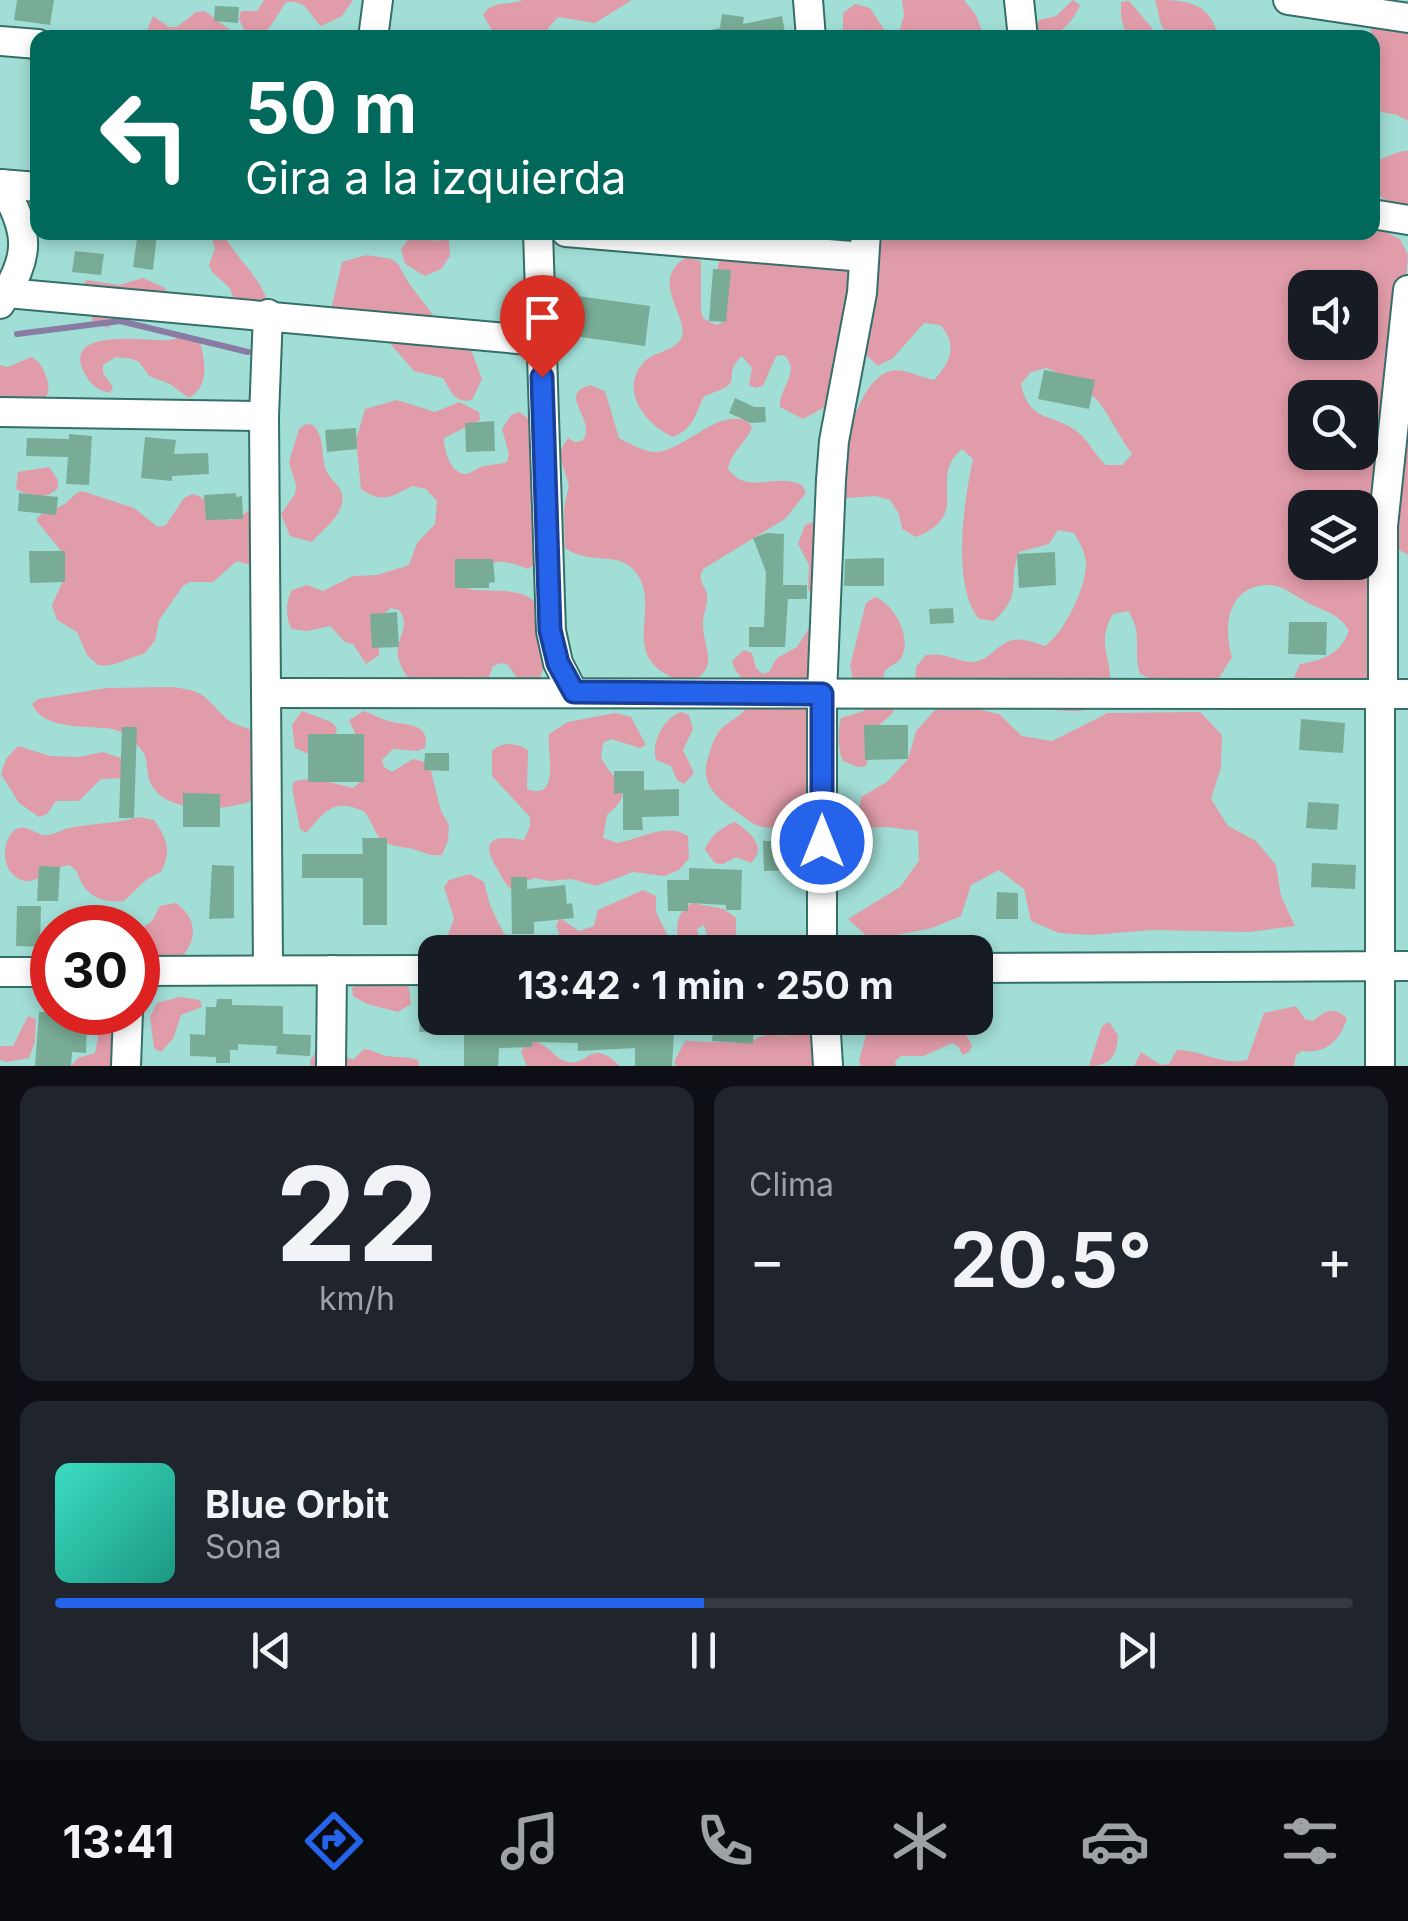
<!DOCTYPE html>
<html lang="es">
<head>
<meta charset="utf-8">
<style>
	body { margin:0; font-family:Inter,sans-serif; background:#20242c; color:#f1f3f6; height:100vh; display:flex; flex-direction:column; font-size:38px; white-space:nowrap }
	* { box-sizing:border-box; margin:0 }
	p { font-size:32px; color:#9ea1a6 }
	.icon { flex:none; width:55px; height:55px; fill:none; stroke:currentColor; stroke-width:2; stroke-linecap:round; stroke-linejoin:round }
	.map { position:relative; height:1066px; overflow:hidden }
	.sheet { display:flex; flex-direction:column; gap:20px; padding:20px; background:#0d0f14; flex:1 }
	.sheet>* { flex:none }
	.banner { position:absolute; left:30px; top:30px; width:1350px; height:210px; border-radius:20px; box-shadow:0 5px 15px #0003; background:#00695c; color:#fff; overflow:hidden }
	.buttons { position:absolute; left:1288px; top:270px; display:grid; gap:20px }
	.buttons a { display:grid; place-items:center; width:90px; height:90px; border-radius:20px; background:#171b24; box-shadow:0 5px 15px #0003; font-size:50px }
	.speed { position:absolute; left:30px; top:905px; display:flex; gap:20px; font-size:50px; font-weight:700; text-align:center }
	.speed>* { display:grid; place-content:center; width:130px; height:130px; border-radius:50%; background:#171b24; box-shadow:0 5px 15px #0003; line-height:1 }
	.speed .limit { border:15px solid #d22; background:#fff; color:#111 }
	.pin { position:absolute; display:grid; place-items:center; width:85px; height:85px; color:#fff; margin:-102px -42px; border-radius:50% 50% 50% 0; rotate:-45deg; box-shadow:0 0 10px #0007 }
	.pin .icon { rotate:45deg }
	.me { position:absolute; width:110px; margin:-55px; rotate:0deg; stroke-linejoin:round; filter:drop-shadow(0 0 8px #0008) }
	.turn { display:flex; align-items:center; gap:35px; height:210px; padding:0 50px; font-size:45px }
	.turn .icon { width:130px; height:130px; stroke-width:2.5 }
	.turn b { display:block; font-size:70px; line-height:85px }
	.big { font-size:75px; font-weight:700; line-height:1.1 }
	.sheet .card { flex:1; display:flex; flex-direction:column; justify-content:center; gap:15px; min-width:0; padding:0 35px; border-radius:20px; background:#20242c }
	.sheet .dial { align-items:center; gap:0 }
	.dial b { font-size:130px; line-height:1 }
	.song { display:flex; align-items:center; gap:30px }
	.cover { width:120px; height:120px; border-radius:15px; background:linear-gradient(135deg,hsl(170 70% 55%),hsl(170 70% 35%)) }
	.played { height:10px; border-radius:5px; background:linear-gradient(90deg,#2563eb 50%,#363941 50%) }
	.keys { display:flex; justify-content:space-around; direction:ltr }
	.heat { display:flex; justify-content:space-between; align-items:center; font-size:55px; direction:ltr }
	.sheet .tiles { flex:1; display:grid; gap:20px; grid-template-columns:1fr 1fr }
	.card:last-child { grid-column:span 2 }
	.trip { position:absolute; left:418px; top:935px; width:575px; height:100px; border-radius:20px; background:#171b24; box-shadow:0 5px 15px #0003; font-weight:700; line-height:100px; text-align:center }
	.menu { display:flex; height:160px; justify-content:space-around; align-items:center; background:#090b0e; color:#9ea1a6 }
	.menu .icon { width:70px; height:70px }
	.menu .current { color:#2563eb }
	.menu b { font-size:45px; color:#f1f3f6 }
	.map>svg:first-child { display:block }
</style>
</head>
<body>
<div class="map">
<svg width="1408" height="1066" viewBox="0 0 1408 1066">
	<rect width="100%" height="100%" fill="#a1ded6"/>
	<!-- green -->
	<g fill="#e19ca9" fill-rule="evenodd">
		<path d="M264,0h89l-11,16 -21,10c-13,-12 -13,-26 -35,-24 -12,17 -29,59 -47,17l2,-8h16z"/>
		<path d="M523,0h109l-37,23 -37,-6 -10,11v9h-52l-13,-22c8,-15 24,-9 40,-15z"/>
		<polygon points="902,0 964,0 976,15 984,37 898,37 904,15"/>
		<path d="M1073,0l7,5c-10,22 -22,32 -46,33l5,-18 17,-4z"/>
		<path d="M1155,0c28,0 53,1 62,32l-3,5c-16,1 -46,5 -53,-13 -3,-8 -3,-16 -6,-24z"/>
		<polygon points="1129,1 1152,28 1151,37 1127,37 1121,18 1121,2"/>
		<polygon points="855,4 870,8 889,37 843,37 843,13"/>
		<polygon points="205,11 239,37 144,38 153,16 169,27 177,27 196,12"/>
		<polygon points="1408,22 1408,121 1397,115 1382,112 1377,107 1380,66 1373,52 1371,28 1378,24"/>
		<path d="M1408,151v57l-24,-9 -11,-9v-29c13,-1 21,-11 35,-10z"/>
		<path d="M1373,226l27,13 8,16 -31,401 -12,28 -58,6 -14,-10 7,-16c24,-4 41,-10 49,-34 -11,-16 -22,-18 -39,-26 -13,-6 -27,-20 -43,-19 -40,2 -44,42 -35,72l-16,26 -62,-3 -14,-6c-8,-25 4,-39 -12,-63l-15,3c-20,34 5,50 -6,75 -3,9 -11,19 -21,21 -28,7 -137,-20 -171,-27l1,-16 10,-12c21,-3 31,7 47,7 17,-1 25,-20 41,-22 9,-2 23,4 31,6 20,-14 42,-60 41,-84 -1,-11 -7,-20 -12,-29l-16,-3 -9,14 -30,8c-12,32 5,41 -25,69l-15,-2c-28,-35 -15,-118 -6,-160l-11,-10c-36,30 12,65 -46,88l-14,-8 -3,-15 -9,-14 -14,-4 -30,2 -12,-11c8,-30 22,-102 53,-115 14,-6 33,6 47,8 17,-18 24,-36 6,-55l-16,-2 -31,35 -15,8 -12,-11 6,-122 500,-1zM1305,288h55v54h-55zM1047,368c59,26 52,38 85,86l-10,11h-16c-11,-10 -16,-22 -26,-31 -24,-22 -51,-9 -59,-50l10,-12zM1305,398h55v54h-55zM1305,508h55v54h-55v-18l-6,-9z"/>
		<path d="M223,233c12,25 38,43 46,73l-28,14 -11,-32 -18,-16 -3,-7 6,-16 -4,-15z"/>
		<polygon points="448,233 450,256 441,269 425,276 405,264 401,249 411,236 436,241 440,235"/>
		<path d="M366,255l26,4 6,5 12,21 33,43 27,19 12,32 -10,21c-17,4 -21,-9 -29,-22l-29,-7 -27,-31 -56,-30 11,-48z"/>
		<path d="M687,257l14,4v49l2,8 13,7 8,-3 -8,-48 4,-16 129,9 6,32 -23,64 -1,32 -8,13 -20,11 -23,-12c-2,-18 22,-35 4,-52l-8,1 -13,30 -7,2 -7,-3 3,-17 -10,-12c-24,23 9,25 -38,40 -9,19 -10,32 -31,41 -27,-12 -55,-47 -29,-75 10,-11 34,-11 38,-26 6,-20 -34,-57 5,-79z"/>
		<polygon points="143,278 165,288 168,295 116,314 109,328 94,324 82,287 86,280 119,285"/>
		<path d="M185,333l15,9c5,20 10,44 -11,56l-19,-14 -21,-8 -10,-14 -7,-3 -16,-2 -13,8v8l10,14 -3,6c-13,-3 -19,-8 -25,-19 -26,-49 66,-32 85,-34 7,-1 10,-4 15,-7z"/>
		<path d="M31,357c9,5 11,9 15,19 12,31 -23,33 -46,39v-50l8,2z"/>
		<path d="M590,385l15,6 14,47c9,5 27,15 38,14 30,-3 59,-43 91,-31l4,7c-6,14 -22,26 -24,41 20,27 48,3 74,16l4,8 -21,26 -82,50c-5,12 -1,12 3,22 4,10 -3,22 -3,31 -1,26 20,47 -16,61 -79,-24 -18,-77 -55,-115 -16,-16 -44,-3 -67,-20l-1,-40 5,-23 -10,-32 9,-15 7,4 7,-1c17,-20 -27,-46 8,-56z"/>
		<path d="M397,400l38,12 24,-10 20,10 1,8 -36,18c0,12 6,35 21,36 6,0 10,-5 16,-7 8,-3 17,-2 26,-5l2,-8 -7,-25 9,-14 8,-3 13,9 5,61 -7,22 8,46 -4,15 -6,4c-38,-15 -37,-6 -66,18 22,8 52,-2 71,13l16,55 -13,31 -14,-1 -14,-20 -7,-2 -8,3 -13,37c-27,19 -77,-18 -82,-46 -3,-19 14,-30 1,-47l-8,-2 -12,9v38l-13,9 -13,-20 -8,-2 -15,-16 -23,5 -16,-2c-5,-12 -6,-27 1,-39l15,-5 16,6 30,-15 24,-1 32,-10 8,-22 18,-19 2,-23 -11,-12 -14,-3c-21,11 -30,18 -51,3l-5,-49 9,-31z"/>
		<path d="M306,424l7,1c13,14 7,29 13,45 3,8 10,12 14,19 11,21 -16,39 -28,53l-22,-6 -9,-22 14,-20 1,-9 -7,-23 10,-33z"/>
		<polygon points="1408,426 1408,555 1384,541 1401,480"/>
		<path d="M49,467l9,13v8c-13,13 -27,9 -42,1l2,-17z"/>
		<path d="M82,491l52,17 24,19 8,-2 18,-27 8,-4c29,6 27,46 60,13l27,47 -4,7 -15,7 -23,-7 -24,21h-23l-7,4 -24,34 -4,21 -11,13c-16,3 -29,14 -46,11l-11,-10 -10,-23 -20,-12 -5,-15 13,-29 -4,-25 -25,-31c9,-12 16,-9 27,-15 8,-5 9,-11 19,-14z"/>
		<polygon points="813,522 820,525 814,593 808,590 809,565 798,544 805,525"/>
		<path d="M875,597c19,7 38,41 26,61 -6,9 -14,6 -17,16 -3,11 6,22 11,31l-2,8 -17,15 -10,38 -8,1 -15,-6c-6,-14 -5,-29 -2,-43l23,-7 2,-8 -12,-21 -4,-16 16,-63z"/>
		<path d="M811,625l7,20 -11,29 29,105c-9,25 -34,16 -45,42 -15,8 -29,10 -43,-1 -23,-17 -52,-31 -39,-65 3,-10 6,-20 14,-28 11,-10 28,-14 27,-34 -1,-10 -15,-18 -18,-32l12,-11 8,3 4,15 6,6 7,-2 8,-14 20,-11z"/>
		<path d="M170,687c37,3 34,11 57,32 9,7 22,9 32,14v64c-22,14 -79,16 -99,-2 -17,-15 -10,-27 -16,-42 -7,-9 -20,-22 -32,-24 -25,-4 -68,2 -80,-25l6,-5 69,-11z"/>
		<polygon points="938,707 969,707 999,714 1022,736 1052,741 1108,713 1200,712 1222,735 1221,767 1211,799 1228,826 1256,841 1276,865 1281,896 1295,926 1249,932 1153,930 1091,935 1059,933 1031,921 1024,889 999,870 971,885 961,916 932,928 871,940 848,919 900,887 919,861 918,831 888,827 856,828 861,797 887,782 908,759 916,731"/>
		<polygon points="302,711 331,722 337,728 335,735 309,754 295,748 292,725"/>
		<path d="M364,711c9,3 16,8 25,10 17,5 42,1 36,27l-8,3 -24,-2 -11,11 2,7 8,5 21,-13 16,4 12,48 8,14 -1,16 -6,14c-14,2 -21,-5 -34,-7 -33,-4 -27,-10 -43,-36 -32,-15 -39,-1 -59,21l-6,-4 -8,-41 3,-7 18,-3 40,10 6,-5c8,-27 1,-39 -10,-63z"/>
		<path d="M682,712l7,3 4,14 -10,21 11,23 -10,11 -7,-4 -6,-14 -15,-6c-5,-18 8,-43 26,-48z"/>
		<path d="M615,713l16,4 15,28 -6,3 -29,-9 -8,4 -2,15c14,25 37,32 6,57l-4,23 15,5c22,-4 48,-21 70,-7l1,22 -10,12 -15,6 -31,-4 -37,14 -24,-7 -23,2 -15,-3 -23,11c-8,-7 -9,-13 -15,-22 -18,-30 2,-32 28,-27l6,-14v-9l-38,-41v-25c11,-10 24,-8 36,-1l-1,39c35,13 19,-39 22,-55l19,-12z"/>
		<polygon points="18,746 50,756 79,757 103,752 127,760 125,778 101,779 79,801 56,801 47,814 39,817 19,803 1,774 6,759"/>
		<path d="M139,817l15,3c13,18 18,32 7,52l-14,7 -23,22c-27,2 -39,-6 -48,-31l-7,-5c-15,2 -33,18 -44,16 -25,-5 -25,-41 -9,-52 12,-5 20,6 30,6 6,1 17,-6 23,-7 22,-5 48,-4 70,-11z"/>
		<path d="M735,822c14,10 33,24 16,41l-15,-6 -13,7 -8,-1 -10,-13c3,-12 18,-24 30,-28z"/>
		<path d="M470,874l14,8 6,23 14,29c12,4 21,5 23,18h-85l12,-34 -10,-31 5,-7z"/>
		<polygon points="643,890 656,896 656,912 670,940 665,952 572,952 561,940 556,925 560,918 579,931 594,926 598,910"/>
		<path d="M176,903c21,15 22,36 6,54h-44v-26l14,-10 8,-15z"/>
		<path d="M692,903l32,6 12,9v18l-10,16 -15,-5 -7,-22 -7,4 4,15 -3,8h-15c-8,-17 -10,-38 9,-49z"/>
		<polygon points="367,981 405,982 409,988 411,1004 398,1012 367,1004 353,996 352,988"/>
		<polygon points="180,997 200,1000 202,1007 181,1015 173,1039 161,1052 154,1048 150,1017 157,1003"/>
		<path d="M1296,1006l9,13 8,2c13,-11 20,-15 34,-3 -7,23 -21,36 -45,33l-6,4 -2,11h-160l7,-14 20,13 8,-1 8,-14c25,0 44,16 70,10l17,-47z"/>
		<polygon points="96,1013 122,1013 123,1066 71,1066 78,1058 95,1053 98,1037"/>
		<polygon points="28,1016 36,1019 35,1042 29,1058 6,1062 0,1060 0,1046 13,1046"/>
		<polygon points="858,1018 896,1018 912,1026 918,1018 964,1018 961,1025 972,1046 969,1052 962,1055 959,1047 952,1043 924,1056 901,1056 895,1061 896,1066 861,1066 859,1060 866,1036"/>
		<path d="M1109,1022l9,13c-1,21 -8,31 -29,31l13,-40z"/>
		<polygon points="806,1026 814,1026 819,1066 676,1066 674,1062 685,1041 745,1043 768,1034 785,1036"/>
		<path d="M323,1040l21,10 2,7 7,3 11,-11c9,1 14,5 23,7 11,2 20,0 31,4l1,6h-108l-1,-5z"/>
		<path d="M533,1041c15,3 22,18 35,21 21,4 22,-25 52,4h-93l-6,-14 5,-8z"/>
	</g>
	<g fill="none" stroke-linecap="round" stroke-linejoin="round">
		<!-- stream -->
		<polyline stroke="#887ca4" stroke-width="6" points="17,334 120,321 248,352"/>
	</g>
	<!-- building -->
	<g fill="#79ac96">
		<polygon points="17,0 54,0 50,25 14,20"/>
		<polygon points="215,6 239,7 238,23 214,21"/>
		<polygon points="722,14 744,17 743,24 782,16 786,38 712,38 711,30 720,28"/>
		<polygon points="138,232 157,234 153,270 133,267"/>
		<polygon points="75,251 104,254 101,275 72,272"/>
		<polygon points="713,269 731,270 726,322 709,321"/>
		<polygon points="563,294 650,306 645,346 559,334"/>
		<polygon points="1044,370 1095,380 1089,409 1038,399"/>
		<polygon points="735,398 754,407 765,407 766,422 751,423 729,413"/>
		<polygon points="494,421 495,451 466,452 465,423"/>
		<polygon points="356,428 357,449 327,452 325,430"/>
		<polygon points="69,434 92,436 89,485 66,484 68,457 26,456 27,438 69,439"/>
		<polygon points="145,437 176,440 174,454 208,453 209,474 172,476 172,481 141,478"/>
		<polygon points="19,493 58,497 56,515 18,511"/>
		<polygon points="236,493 236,497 242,496 243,519 206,520 204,495"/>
		<polygon points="767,533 784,534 783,585 807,585 807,599 788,599 785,647 749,647 749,627 764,627 766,572 753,538"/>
		<polygon points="29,551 65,551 65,582 30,583"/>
		<polygon points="1055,552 1056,585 1019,588 1017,554"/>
		<polygon points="884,558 884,586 844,586 845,559"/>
		<polygon points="455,559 493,559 495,582 489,583 489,588 455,588"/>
		<polygon points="953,608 954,623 930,624 929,609"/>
		<polygon points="397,612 399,647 372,648 370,614"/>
		<polygon points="1289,622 1327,622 1326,655 1288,654"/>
		<polygon points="1301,719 1345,723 1343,753 1299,750"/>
		<polygon points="864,725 908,725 908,759 865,760"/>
		<polygon points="122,727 137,727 134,818 119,818"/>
		<rect x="308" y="734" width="56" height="48"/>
		<polygon points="425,753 449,753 449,771 424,770"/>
		<polygon points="614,771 644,771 644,790 679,789 679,816 642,817 643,830 623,830 623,793 614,794"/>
		<polygon points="183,793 220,794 220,827 183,827"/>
		<polygon points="1308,802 1339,804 1337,830 1306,828"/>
		<polygon points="362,838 387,838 387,925 363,925 363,878 302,878 302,854 363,854"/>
		<polygon points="763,841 800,841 800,870 764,871"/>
		<polygon points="1312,863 1356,865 1355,889 1311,887"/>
		<polygon points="212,865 234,866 234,918 209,919"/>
		<polygon points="39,866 60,867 58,901 37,901"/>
		<polygon points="689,868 742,870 741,910 726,910 726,905 688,903 688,911 668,911 667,880 689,880"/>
		<polygon points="511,877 527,877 527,889 565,885 567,904 572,903 574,918 534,922 534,934 512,934"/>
		<polygon points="997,892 1018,893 1018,919 996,919"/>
		<polygon points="17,906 41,906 40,947 16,946"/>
		<polygon points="217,999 232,999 232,1005 283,1006 283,1034 311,1035 310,1056 276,1054 277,1046 238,1044 238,1050 230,1050 230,1063 216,1063 216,1057 190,1056 190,1034 205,1035 206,1007 216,1007"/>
		<polygon points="39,1012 87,1012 86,1053 72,1052 71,1066 35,1066"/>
		<polygon points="420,1018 754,1018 753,1044 712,1041 713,1032 674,1032 672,1066 635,1066 635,1048 578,1051 578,1043 532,1042 532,1047 499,1048 498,1066 464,1066 464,1033 419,1032"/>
	</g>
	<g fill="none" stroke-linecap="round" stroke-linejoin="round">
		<defs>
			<g id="minor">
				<polyline points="808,0 811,38"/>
				<polyline points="1019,0 1023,38"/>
				<polyline points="1288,0 1408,18"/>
				<polyline points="373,38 378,0"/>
				<polyline points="0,41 38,44"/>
				<polyline points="0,184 38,187"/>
				<polyline points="1372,214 1408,220"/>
				<polyline points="538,232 551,631 558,663 573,692"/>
				<polyline points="566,232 864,257"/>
				<polyline points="7,293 540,341"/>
				<path d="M0,304c31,-51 30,-68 2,-120"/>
				<polyline points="0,412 264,416"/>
				<polyline points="266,693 1408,694"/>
				<polyline points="1383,694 1383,526 1408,290"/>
				<polyline points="822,952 822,694 831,480 834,441 862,293 866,232"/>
				<polyline points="975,968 1408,966"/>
				<polyline points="268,970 264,416 268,314"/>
				<polyline points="138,971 435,970"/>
				<polyline points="0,972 52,972"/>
				<polyline points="825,1018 828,1066"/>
				<polyline points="126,1066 128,1012"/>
				<polyline points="331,1066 332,970"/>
				<polyline points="1380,1066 1380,694"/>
			</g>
		</defs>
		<!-- minor casing -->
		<use href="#minor" stroke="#346f69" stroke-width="32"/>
		<!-- minor -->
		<use href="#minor" stroke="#fff" stroke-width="28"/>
	</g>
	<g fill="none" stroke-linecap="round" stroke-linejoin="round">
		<defs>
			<polyline id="route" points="542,377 550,630 558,663 574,692 822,694 822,842"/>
		</defs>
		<!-- route casing -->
		<use href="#route" stroke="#184099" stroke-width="25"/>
		<!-- route -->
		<use href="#route" stroke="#2563eb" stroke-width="18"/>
	</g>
</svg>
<div class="buttons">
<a><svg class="icon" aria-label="sound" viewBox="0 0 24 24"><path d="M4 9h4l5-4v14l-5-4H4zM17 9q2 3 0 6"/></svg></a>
<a><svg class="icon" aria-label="search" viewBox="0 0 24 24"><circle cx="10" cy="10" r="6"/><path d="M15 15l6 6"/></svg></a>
<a><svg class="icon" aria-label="layers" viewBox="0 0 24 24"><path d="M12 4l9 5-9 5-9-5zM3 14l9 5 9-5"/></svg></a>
</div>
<div class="speed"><div class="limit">30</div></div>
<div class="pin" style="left:542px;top:377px;background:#d93025"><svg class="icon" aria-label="arrive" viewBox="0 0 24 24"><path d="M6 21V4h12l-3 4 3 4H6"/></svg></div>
<svg class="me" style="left:822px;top:842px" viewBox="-20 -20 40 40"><circle r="17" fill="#2563eb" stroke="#fff" stroke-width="3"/><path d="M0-11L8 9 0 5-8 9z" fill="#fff"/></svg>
<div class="trip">13:42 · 1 min · 250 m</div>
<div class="banner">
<div class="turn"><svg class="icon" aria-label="left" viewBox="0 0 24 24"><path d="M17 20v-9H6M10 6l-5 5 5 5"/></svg><div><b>50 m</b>Gira a la izquierda</div></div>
</div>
</div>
<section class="sheet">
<div class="tiles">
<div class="card dial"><b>22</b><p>km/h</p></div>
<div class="card"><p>Clima</p>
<div class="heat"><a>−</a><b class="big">20.5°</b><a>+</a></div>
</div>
<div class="card">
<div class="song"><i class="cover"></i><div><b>Blue Orbit</b><p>Sona</p></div></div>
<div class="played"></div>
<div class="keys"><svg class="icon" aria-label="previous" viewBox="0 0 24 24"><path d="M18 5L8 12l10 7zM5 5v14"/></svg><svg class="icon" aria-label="pause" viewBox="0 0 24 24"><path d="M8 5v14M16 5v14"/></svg><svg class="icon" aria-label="next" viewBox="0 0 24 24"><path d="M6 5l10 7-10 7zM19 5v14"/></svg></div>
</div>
</div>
</section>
<nav class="menu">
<b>13:41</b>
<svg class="icon current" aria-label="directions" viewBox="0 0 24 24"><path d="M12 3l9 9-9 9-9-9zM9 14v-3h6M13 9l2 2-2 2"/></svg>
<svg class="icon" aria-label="music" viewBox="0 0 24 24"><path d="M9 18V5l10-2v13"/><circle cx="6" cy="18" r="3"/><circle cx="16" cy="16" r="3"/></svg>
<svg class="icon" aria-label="phone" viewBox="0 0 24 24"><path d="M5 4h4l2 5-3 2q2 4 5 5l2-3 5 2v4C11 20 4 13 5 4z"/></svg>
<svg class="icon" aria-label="climate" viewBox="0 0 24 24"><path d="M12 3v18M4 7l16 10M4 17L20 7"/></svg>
<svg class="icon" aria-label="car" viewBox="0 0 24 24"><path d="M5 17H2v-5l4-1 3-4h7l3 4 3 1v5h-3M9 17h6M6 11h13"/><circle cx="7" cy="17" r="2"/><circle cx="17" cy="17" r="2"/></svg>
<svg class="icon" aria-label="filters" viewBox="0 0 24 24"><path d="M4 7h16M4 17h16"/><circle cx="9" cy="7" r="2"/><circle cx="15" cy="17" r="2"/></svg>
</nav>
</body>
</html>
